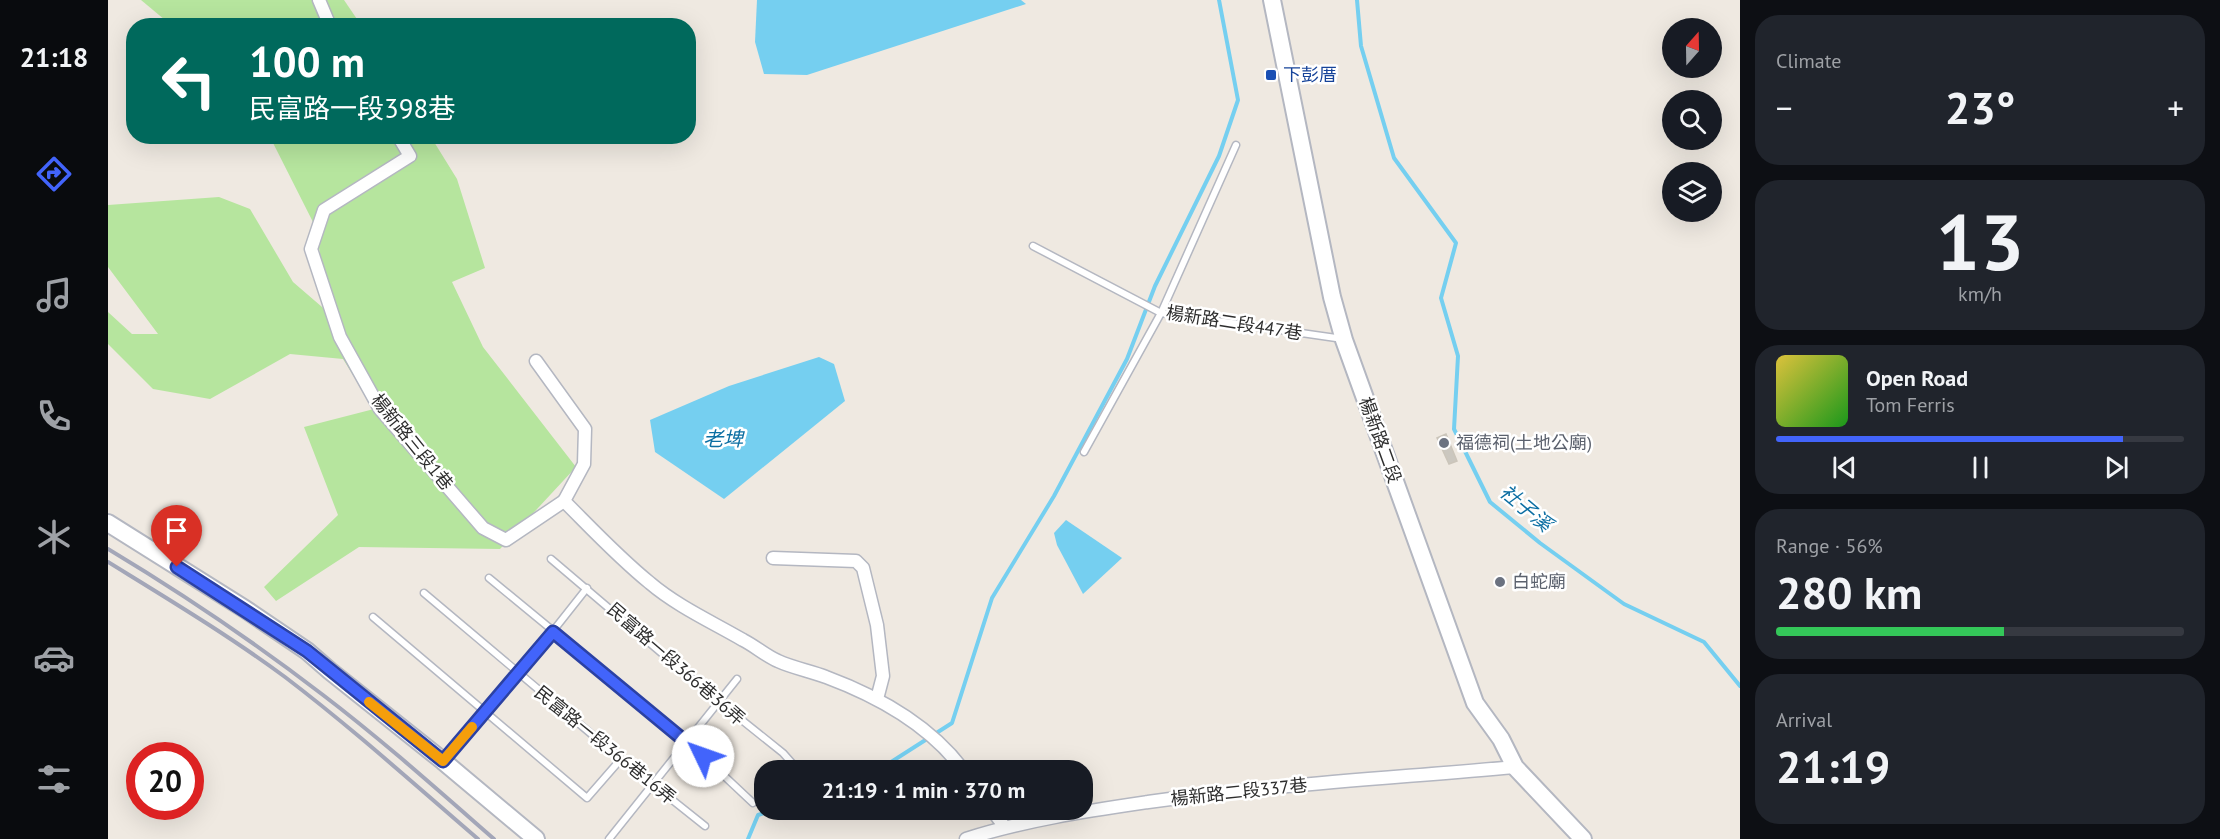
<!DOCTYPE html>
<html lang="en">
<head>
<meta charset="utf-8">
<style>
	body { margin:0; font-family:"PT Sans","Noto Sans TC",sans-serif; background:#20242c; color:#f1f3f6; height:100vh; display:flex; flex-direction:column; font-size:22px; white-space:nowrap }
	* { box-sizing:border-box; margin:0 }
	p { font-size:20px; color:#9ea1a6 }
	.icon { flex:none; width:33px; height:33px; fill:none; stroke:currentColor; stroke-width:2; stroke-linecap:round; stroke-linejoin:round }
	.map { position:relative; flex:1; overflow:hidden }
	.drawer { display:flex; flex-direction:column; gap:15px; padding:15px; background:#0d0f14; width:480px }
	.drawer>* { flex:none }
	.hud { position:absolute; left:18px; top:18px; width:570px; height:126px; border-radius:24px; box-shadow:0 6px 24px #0002; background:#00695c; color:#fff; overflow:hidden }
	.needle { width:39px; rotate:20deg }
	.fabs { position:absolute; left:1554px; top:18px; display:grid; gap:12px }
	.fabs a { display:grid; place-items:center; width:60px; height:60px; border-radius:50%; background:#171b24; box-shadow:0 6px 24px #0002; font-size:30px }
	.speed { position:absolute; left:18px; top:742px; display:flex; gap:12px; font-size:30px; font-weight:700; text-align:center }
	.speed>* { display:grid; place-content:center; width:78px; height:78px; border-radius:50%; background:#171b24; box-shadow:0 6px 24px #0002; line-height:1 }
	.speed .limit { border:9px solid #d22; background:#fff; color:#111 }
	.pin { position:absolute; display:grid; place-items:center; width:51px; height:51px; color:#fff; margin:-62px -26px; border-radius:50% 50% 50% 0; rotate:-45deg; box-shadow:0 0 6px #0007 }
	.pin .icon { rotate:45deg }
	.me { position:absolute; width:66px; margin:-33px; rotate:312deg; stroke-linejoin:round; filter:drop-shadow(0 0 4px #0008) }
	.turn { display:flex; align-items:center; gap:21px; height:126px; padding:0 24px; font-size:27px }
	.turn .icon { width:78px; height:78px; stroke-width:2.5 }
	.turn b { display:block; font-size:42px; line-height:51px }
	.big { font-size:45px; font-weight:800; line-height:1.1 }
	.drawer .card { flex:1; display:flex; flex-direction:column; justify-content:center; gap:9px; min-width:0; padding:0 21px; border-radius:24px; background:#20242c }
	.drawer .dial { align-items:center; gap:0 }
	.dial b { font-size:78px; line-height:1 }
	.song { display:flex; align-items:center; gap:18px }
	.cover { width:72px; height:72px; border-radius:9px; background:linear-gradient(135deg,hsl(50 70% 55%),hsl(120 70% 35%)) }
	.played { height:6px; border-radius:3px; background:linear-gradient(90deg,#4264fb 85%,#363941 85%) }
	.keys { display:flex; justify-content:space-around; direction:ltr }
	.heat { display:flex; justify-content:space-between; align-items:center; font-size:33px; direction:ltr }
	.charge { height:9px; border-radius:4px; background:linear-gradient(90deg,#34c759 56%,#363941 0) }
	.trip { position:absolute; left:646px; top:760px; width:339px; height:60px; border-radius:24px; background:#171b24; box-shadow:0 6px 24px #0002; font-weight:800; line-height:60px; text-align:center }
	main { display:flex; flex:1; min-height:0 }
	.tabs { display:flex; flex-direction:column; width:108px; justify-content:space-around; align-items:center; background:#090b0e; color:#9ea1a6 }
	.tabs .icon { width:42px; height:42px }
	.tabs .selected { color:#4264fb }
	.tabs b { font-size:27px; color:#f1f3f6 }
	.map>svg:first-child { display:block }
</style>
</head>
<body>
<main>
<nav class="tabs">
<b>21:18</b>
<svg class="icon selected" aria-label="directions" viewBox="0 0 24 24"><path d="M12 3l9 9-9 9-9-9zM9 14v-3h6M13 9l2 2-2 2"/></svg>
<svg class="icon" aria-label="music" viewBox="0 0 24 24"><path d="M9 18V5l10-2v13"/><circle cx="6" cy="18" r="3"/><circle cx="16" cy="16" r="3"/></svg>
<svg class="icon" aria-label="phone" viewBox="0 0 24 24"><path d="M5 4h4l2 5-3 2q2 4 5 5l2-3 5 2v4C11 20 4 13 5 4z"/></svg>
<svg class="icon" aria-label="climate" viewBox="0 0 24 24"><path d="M12 3v18M4 7l16 10M4 17L20 7"/></svg>
<svg class="icon" aria-label="car" viewBox="0 0 24 24"><path d="M5 17H2v-5l4-1 3-4h7l3 4 3 1v5h-3M9 17h6M6 11h13"/><circle cx="7" cy="17" r="2"/><circle cx="17" cy="17" r="2"/></svg>
<svg class="icon" aria-label="filters" viewBox="0 0 24 24"><path d="M4 7h16M4 17h16"/><circle cx="9" cy="7" r="2"/><circle cx="15" cy="17" r="2"/></svg>
</nav>
<div class="map">
<svg width="1632" height="839" viewBox="0 0 1632 839">
	<rect width="100%" height="100%" fill="#efe9e1"/>
	<!-- green -->
	<g fill="#b6e59e">
		<polygon points="33,0 236,0 253,25 63,25"/>
		<polygon points="162,137 323,137 349,179 377,268 344,282 375,347 468,467 392,549 251,547 168,601 156,587 230,515 196,427 266,409 235,359 182,354 102,399 45,389 0,344 0,312 24,334 50,334 0,267 0,205 111,197 142,209 185,282 221,313 208,228"/>
	</g>
	<!-- water -->
	<g fill="#75cff0">
		<polygon points="649,0 913,0 918,4 699,75 656,74 647,42"/>
		<polygon points="711,357 726,364 737,401 616,499 547,452 542,420 621,386"/>
		<polygon points="958,520 1014,558 975,594 949,545 946,533"/>
	</g>
	<g fill="none" stroke-linecap="round" stroke-linejoin="round">
		<!-- stream -->
		<g stroke="#75cff0" stroke-width="4">
			<polyline points="1249,0 1253,46 1286,158 1348,243 1333,298 1350,356 1346,429 1382,502 1432,543 1516,604 1596,642 1632,686"/>
			<polyline points="769,771 844,723 884,598 946,496 1019,359 1047,286 1111,156 1130,100 1111,0"/>
			<polyline points="640,839 650,815 666,810"/>
		</g>
	</g>
	<!-- building -->
	<polygon fill="#cbc7bf" stroke="#cbc5ba" stroke-width="1.5" points="1338,434 1349,461 1341,464 1329,438"/>
	<g fill="none" stroke-linecap="round" stroke-linejoin="round">
		<defs>
			<g id="lane">
				<polyline points="925,246 1053,313 1235,339"/>
				<polyline points="976,452 1053,313 1128,145"/>
				<polyline points="443,559 610,701 675,753 691,771"/>
				<polyline points="381,578 579,741 645,803"/>
				<polyline points="316,593 513,759 597,826"/>
				<polyline points="265,617 479,798 513,759"/>
				<polyline points="336,760 445,631 479,588"/>
				<polyline points="501,839 629,679"/>
			</g>
			<g id="street">
				<polyline points="211,0 222,26"/>
				<polyline points="290,136 302,156 216,210 203,249 232,337 272,409 375,528 398,540 456,501"/>
				<path d="M428,361l49,68 -1,35 -20,37c28,28 55,57 86,82 27,23 62,39 93,57 12,6 23,16 35,21 15,7 33,10 48,16 51,19 105,49 138,94"/>
				<polyline points="665,558 748,561 755,568 769,625 775,676 769,699"/>
				<polyline points="884,810 896,826"/>
				<path d="M858,839c59,-19 121,-28 182,-37 122,-17 245,-24 367,-35"/>
			</g>
			<g id="secondary">
				<polyline points="1164,0 1224,297 1236,340 1367,703 1393,739 1407,767 1475,839"/>
				<polyline points="0,523 137,609 199,651 222,671 335,761 428,839"/>
			</g>
		</defs>
		<!-- lane casing -->
		<use href="#lane" stroke="#b4b7c1" stroke-width="9"/>
		<!-- street casing -->
		<use href="#street" stroke="#b4b7c1" stroke-width="15"/>
		<!-- secondary casing -->
		<use href="#secondary" stroke="#b4b7c1" stroke-width="20"/>
		<!-- lane -->
		<use href="#lane" stroke="#fff" stroke-width="6"/>
		<!-- street -->
		<use href="#street" stroke="#fff" stroke-width="12"/>
		<!-- secondary -->
		<use href="#secondary" stroke="#fff" stroke-width="16"/>
		<!-- rail -->
		<g stroke="#a3a6b8" stroke-width="4">
			<path d="M0,549c75,45 146,93 215,146 59,45 115,95 171,144"/>
			<path d="M0,562c60,37 120,73 177,115 67,51 129,107 193,162"/>
		</g>
	</g>
	<g fill="none" stroke-linecap="round" stroke-linejoin="round">
		<defs>
			<polyline id="route" points="69,567 199,651 335,761 445,632 595,756"/>
		</defs>
		<!-- route casing -->
		<use href="#route" stroke="#2b41a3" stroke-width="15"/>
		<!-- route -->
		<use href="#route" stroke="#4264fb" stroke-width="10"/>
		<!-- slow -->
		<polyline stroke="#f59e0b" stroke-width="10" points="261,702 335,761 364,727"/>
	</g>
	<!-- markers -->
	<rect fill="#1a4fb4" stroke="#fff" stroke-width="2" x="1157" y="69" width="12" height="12" rx="3"/>
	<g fill="#6b7280" stroke="#fff" stroke-width="2">
		<circle cx="1336" cy="443" r="6"/>
		<circle cx="1392" cy="582" r="6"/>
	</g>
	<g text-anchor="middle" stroke-width="5" stroke-linejoin="round" paint-order="stroke">
		<!-- transit labels -->
		<g font-size="18" fill="#164399" stroke="#fff" text-anchor="start">
			<text x="1175" y="81">下彭厝</text>
		</g>
		<!-- street labels -->
		<g font-size="18" fill="#2e2e2e" stroke="#fff">
			<text transform="translate(1126 323) rotate(9)" y="6">楊新路二段447巷</text>
			<text transform="translate(1272 440) rotate(70)" y="6">楊新路二段</text>
			<text transform="translate(304 442) rotate(51)" y="6">楊新路三段1巷</text>
			<text transform="translate(568 664) rotate(41)" y="6">民富路一段366巷36弄</text>
			<text transform="translate(497 745) rotate(39)" y="6">民富路一段366巷16弄</text>
			<text transform="translate(1131 792) rotate(-6)" y="6">楊新路二段337巷</text>
		</g>
		<!-- worship labels -->
		<g font-size="18" fill="#5b616d" stroke="#fff" text-anchor="start">
			<text x="1348" y="449">福德祠(土地公廟)</text>
			<text x="1404" y="588">白蛇廟</text>
		</g>
		<!-- water labels -->
		<g font-size="20" font-style="italic" fill="#0d6fa3" stroke="#fff">
			<text x="615" y="446">老埤</text>
			<text transform="translate(1418 508) rotate(40)" y="7">社子溪</text>
		</g>
	</g>
</svg>
<div class="fabs">
<a><svg class="needle" viewBox="-14 -14 28 28"><path d="M0-13l5 13h-10z" fill="#e53935"/><path d="M0 13l5-13h-10z" fill="#9ea1a6"/></svg></a>
<a><svg class="icon" aria-label="search" viewBox="0 0 24 24"><circle cx="10" cy="10" r="6"/><path d="M15 15l6 6"/></svg></a>
<a><svg class="icon" aria-label="layers" viewBox="0 0 24 24"><path d="M12 4l9 5-9 5-9-5zM3 14l9 5 9-5"/></svg></a>
</div>
<div class="speed"><div class="limit">20</div></div>
<div class="pin" style="left:69px;top:567px;background:#d93025"><svg class="icon" aria-label="arrive" viewBox="0 0 24 24"><path d="M6 21V4h12l-3 4 3 4H6"/></svg></div>
<svg class="me" style="left:595px;top:756px" viewBox="-20 -20 40 40"><circle r="19" fill="#fff"/><path d="M0-13L10 11 0 6-10 11z" fill="#4264fb"/></svg>
<div class="trip">21:19 · 1 min · 370 m</div>
<div class="hud">
<div class="turn"><svg class="icon" aria-label="left" viewBox="0 0 24 24"><path d="M17 20v-9H6M10 6l-5 5 5 5"/></svg><div><b>100 m</b>民富路一段398巷</div></div>
</div>
</div>
<section class="drawer">
<div class="card"><p>Climate</p>
<div class="heat"><a>−</a><b class="big">23°</b><a>+</a></div>
</div>
<div class="card dial"><b>13</b><p>km/h</p></div>
<div class="card">
<div class="song"><i class="cover"></i><div><b>Open Road</b><p>Tom Ferris</p></div></div>
<div class="played"></div>
<div class="keys"><svg class="icon" aria-label="previous" viewBox="0 0 24 24"><path d="M18 5L8 12l10 7zM5 5v14"/></svg><svg class="icon" aria-label="pause" viewBox="0 0 24 24"><path d="M8 5v14M16 5v14"/></svg><svg class="icon" aria-label="next" viewBox="0 0 24 24"><path d="M6 5l10 7-10 7zM19 5v14"/></svg></div>
</div>
<div class="card"><p>Range · 56%</p><b class="big">280 km</b><div class="charge"></div></div>
<div class="card"><p>Arrival</p><b class="big">21:19</b></div>
</section>
</main>
</body>
</html>
